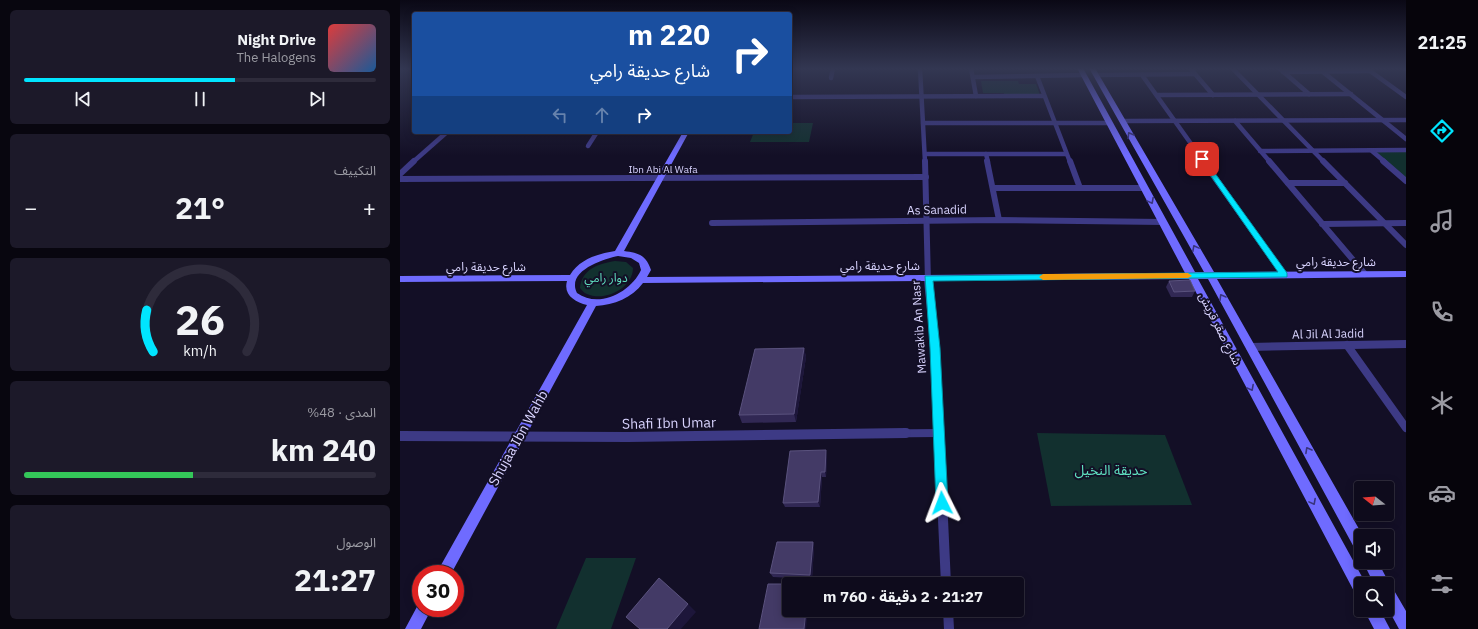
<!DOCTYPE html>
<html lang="ar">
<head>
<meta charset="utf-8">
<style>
	body { margin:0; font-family:"IBM Plex Sans","Noto Sans Arabic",sans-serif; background:#1c1929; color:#f1f3f6; direction:rtl; height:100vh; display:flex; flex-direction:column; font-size:15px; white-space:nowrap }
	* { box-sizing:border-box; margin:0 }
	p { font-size:13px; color:#9b9ba3 }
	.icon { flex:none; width:22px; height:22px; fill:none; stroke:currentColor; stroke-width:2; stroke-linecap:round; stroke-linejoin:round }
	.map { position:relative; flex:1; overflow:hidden; direction:ltr }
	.details { display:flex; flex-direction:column; gap:10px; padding:10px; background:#08060f; width:400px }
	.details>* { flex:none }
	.guide { position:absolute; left:12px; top:12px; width:380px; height:122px; border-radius:4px; box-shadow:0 2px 10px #0003,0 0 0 1px #2e2b3b; direction:rtl; background:#1a4fa0; color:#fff; overflow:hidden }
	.needle { width:26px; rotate:287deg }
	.buttons { position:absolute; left:954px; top:481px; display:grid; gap:8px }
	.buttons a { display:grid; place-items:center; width:40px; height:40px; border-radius:4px; background:#0e0b1c; box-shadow:0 2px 10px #0003,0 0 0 1px #2e2b3b; font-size:20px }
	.speed { position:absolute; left:12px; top:565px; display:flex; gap:8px; font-size:20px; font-weight:700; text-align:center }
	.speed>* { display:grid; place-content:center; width:52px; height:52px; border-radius:50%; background:#0e0b1c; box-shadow:0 2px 10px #0003,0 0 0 1px #2e2b3b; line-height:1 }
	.speed .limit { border:6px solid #d22; background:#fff; color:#111 }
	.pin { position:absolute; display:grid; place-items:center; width:34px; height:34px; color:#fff; margin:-17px; border-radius:8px; box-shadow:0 2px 6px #0006 }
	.me { position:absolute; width:44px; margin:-22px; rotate:357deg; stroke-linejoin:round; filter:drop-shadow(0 0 3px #0008) }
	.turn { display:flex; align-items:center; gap:14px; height:84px; padding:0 16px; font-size:18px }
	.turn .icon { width:52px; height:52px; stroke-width:2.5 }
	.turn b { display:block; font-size:28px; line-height:34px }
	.lanes { display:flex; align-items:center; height:38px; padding:0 16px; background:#0003; justify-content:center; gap:20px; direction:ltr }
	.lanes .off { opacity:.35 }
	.big { font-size:30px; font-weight:700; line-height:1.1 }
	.details .tile { flex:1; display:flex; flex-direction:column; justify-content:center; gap:6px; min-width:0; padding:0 14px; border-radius:6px; background:#1c1929 }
	.details .dial { align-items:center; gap:0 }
	.dial svg { height:104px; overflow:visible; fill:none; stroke:#2e2b3b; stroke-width:7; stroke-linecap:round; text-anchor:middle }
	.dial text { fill:#f1f3f6; stroke:none }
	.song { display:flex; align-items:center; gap:12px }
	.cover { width:48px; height:48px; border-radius:6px; background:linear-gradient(135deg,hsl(0 70% 55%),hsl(210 70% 35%)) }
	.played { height:4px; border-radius:2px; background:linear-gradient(90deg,#00e5ff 60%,#2e2b3b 60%) }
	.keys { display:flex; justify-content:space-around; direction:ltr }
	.heat { display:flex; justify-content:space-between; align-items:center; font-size:22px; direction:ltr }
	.charge { height:6px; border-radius:3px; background:linear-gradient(90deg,#34c759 48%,#2e2b3b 0) }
	.trip { position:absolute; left:382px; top:577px; width:242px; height:40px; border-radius:4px; background:#0e0b1c; box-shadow:0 2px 10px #0003,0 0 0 1px #2e2b3b; font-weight:700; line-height:40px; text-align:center; direction:rtl }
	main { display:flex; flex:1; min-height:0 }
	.tabs { display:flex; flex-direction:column; width:72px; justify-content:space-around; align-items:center; background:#06040b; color:#9b9ba3 }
	.tabs .icon { width:28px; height:28px }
	.tabs .selected { color:#00e5ff }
	.tabs b { font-size:18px; color:#f1f3f6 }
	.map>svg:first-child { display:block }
</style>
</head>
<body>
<main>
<nav class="tabs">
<b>21:25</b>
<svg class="icon selected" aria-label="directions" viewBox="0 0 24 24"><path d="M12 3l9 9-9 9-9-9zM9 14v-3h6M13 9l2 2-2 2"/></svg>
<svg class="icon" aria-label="music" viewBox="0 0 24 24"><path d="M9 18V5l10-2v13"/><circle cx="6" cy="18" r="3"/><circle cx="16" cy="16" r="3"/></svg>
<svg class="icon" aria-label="phone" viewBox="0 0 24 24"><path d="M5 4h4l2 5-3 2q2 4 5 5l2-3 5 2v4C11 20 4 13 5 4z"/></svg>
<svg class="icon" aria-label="climate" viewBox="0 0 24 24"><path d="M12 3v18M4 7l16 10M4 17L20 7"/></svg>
<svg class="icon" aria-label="car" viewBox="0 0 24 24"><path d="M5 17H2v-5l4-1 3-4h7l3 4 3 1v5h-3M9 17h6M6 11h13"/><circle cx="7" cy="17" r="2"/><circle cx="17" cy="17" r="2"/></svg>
<svg class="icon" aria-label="filters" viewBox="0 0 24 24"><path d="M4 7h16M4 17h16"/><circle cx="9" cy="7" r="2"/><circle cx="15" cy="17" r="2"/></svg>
</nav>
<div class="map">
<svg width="1006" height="629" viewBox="0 0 1006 629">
	<rect width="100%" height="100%" fill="#130f26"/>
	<!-- green -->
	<g fill="#12302f">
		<polygon points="581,81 618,81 619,84 636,84 640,95 604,95 604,93 583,93"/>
		<polygon points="390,123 413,123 409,142 350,142 354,132 390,132"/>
		<polygon points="976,152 1006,152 1006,179"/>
		<path d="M215,261l11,1 7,6c0,20 -28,34 -46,26 -3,-1 -5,-4 -7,-6 2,-19 18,-24 35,-27z"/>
		<polygon points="637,433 765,435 792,505 651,506"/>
		<polygon points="186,558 236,558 211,629 156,629"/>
	</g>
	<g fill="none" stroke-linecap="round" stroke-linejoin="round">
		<!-- street-far3 -->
		<g stroke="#3d3a85" stroke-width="4.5">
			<polyline points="520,68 525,162"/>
			<polyline points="571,68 576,96"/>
			<polyline points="790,68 813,95"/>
			<polyline points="832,68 924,162"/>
			<polyline points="879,68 909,94"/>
			<polyline points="966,68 1006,97"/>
			<polyline points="1004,68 1006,69"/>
			<polyline points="883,72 970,71"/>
			<polyline points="923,72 1006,139"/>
			<polyline points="696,75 795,74"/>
			<polyline points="742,75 804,162"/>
			<polyline points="637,76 670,162"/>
			<polyline points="574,77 683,75"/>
			<polyline points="431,78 433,68"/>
			<polyline points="757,95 951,94"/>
			<polyline points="390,97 643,96"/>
			<polyline points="722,121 1006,120"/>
			<polyline points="835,121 870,162"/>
			<polyline points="523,123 709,123"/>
			<polyline points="188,146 197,132"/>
			<polyline points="860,151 1006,150"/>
			<polyline points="972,151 985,162"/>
			<polyline points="525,154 666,154"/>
			<polyline points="586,154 588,162"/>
			<polyline points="13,162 47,132"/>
		</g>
		<!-- street-far2 -->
		<g stroke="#3d3a85" stroke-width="6">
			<polyline points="525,161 528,282"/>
			<polyline points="587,161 599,220"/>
			<polyline points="670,161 680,188"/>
			<polyline points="803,161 884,275"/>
			<polyline points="869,161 965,274"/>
			<polyline points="923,161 1006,245"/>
			<polyline points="983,161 1006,181"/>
			<polyline points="0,174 14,161"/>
			<polyline points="0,179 526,177"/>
			<polyline points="888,183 945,183"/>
			<polyline points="593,188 744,188"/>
			<polyline points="312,223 599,220 763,222"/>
			<polyline points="922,224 1006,223"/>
		</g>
		<!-- street-far1 -->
		<g stroke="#3d3a85" stroke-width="8">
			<polyline points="528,281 535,348 539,434"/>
			<polyline points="947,345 1006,428"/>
			<polyline points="850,347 1006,344"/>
			<polyline points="429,434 538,433"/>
		</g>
		<!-- street -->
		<g stroke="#3d3a85" stroke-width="10">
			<polyline points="539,433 546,584"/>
			<polyline points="0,436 228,437 506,433"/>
			<polyline points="548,610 549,629"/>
		</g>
		<!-- secondary -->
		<g fill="#6f6bff" fill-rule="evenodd">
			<path d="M677,68h6l112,204h9l-115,-204h6l119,204 192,-1v6l-189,2 146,257h-2v17l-5,-2 -148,-272h-10l168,305h-5v13l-5,-2 -167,-316 -546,4c-11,15 -29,22 -47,23l-145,268h-15l151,-269c-12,-3 -24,-10 -20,-24l-167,1v-6l170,-1c10,-16 27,-21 45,-24l68,-119h6l-65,119c15,2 22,4 27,19l-4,7 538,-4zM218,256l13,2 8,5 2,7c-10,22 -42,39 -64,23 -11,-22 26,-34 41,-37z"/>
			<polygon points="963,562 978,562 987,579 989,585 992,587 1006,611 1006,629 999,629 987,607 987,584 974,584"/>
			<polygon points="21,602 21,608 32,608 21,629 5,629 19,603"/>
			<polygon points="964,610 980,610 990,629 974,629"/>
		</g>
	</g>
	<!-- wall -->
	<g fill="#312854">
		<polygon points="769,281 795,291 792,297 771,297 766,287"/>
		<polygon points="404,348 406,357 396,422 342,423 339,415"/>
		<polygon points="427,456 426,477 422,477 420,507 385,507 383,503"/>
		<polygon points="413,542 414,547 412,579 373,577 370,573"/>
	</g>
	<!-- shaded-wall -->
	<g fill="#1d163a">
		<polygon points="404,348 406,357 396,422 394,414"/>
		<polygon points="426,450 427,456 426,477 425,472"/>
		<polygon points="421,472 422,477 420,507 418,502"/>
		<polygon points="413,542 414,547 412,579 410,575"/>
		<polygon points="288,604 296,612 281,629 267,629"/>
		<polygon points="406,610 408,610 406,629 404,629"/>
	</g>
	<!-- building -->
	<g fill="#433a66" stroke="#5a527e">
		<polygon points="790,280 795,291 774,292 769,281"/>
		<polygon points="404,348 394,414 339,415 355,349"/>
		<polygon points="426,450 425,472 421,472 418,502 383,503 390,451"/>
		<polygon points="377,542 413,542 410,575 370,573"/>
		<polygon points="259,578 288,604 267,629 240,629 226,617"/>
		<polygon points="368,584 389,584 389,610 406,610 404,629 359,629"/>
	</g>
	<!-- one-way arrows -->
	<defs><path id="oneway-chevron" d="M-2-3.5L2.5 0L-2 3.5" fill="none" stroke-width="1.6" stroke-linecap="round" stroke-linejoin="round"/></defs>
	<g stroke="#38347d">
		<use href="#oneway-chevron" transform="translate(730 135) rotate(-121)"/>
		<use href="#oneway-chevron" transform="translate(751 201) rotate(62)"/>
		<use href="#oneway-chevron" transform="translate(795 248) rotate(-118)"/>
		<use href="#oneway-chevron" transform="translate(822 297) rotate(-120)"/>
		<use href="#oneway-chevron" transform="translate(851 388) rotate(62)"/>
		<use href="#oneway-chevron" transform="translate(908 450) rotate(-119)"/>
		<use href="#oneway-chevron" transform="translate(913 502) rotate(62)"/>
	</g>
	<!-- sky -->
	<linearGradient id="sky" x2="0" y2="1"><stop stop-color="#0a0815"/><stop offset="0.44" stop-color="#333752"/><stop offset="1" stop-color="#333752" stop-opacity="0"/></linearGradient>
	<rect width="1006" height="156" fill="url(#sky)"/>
	<!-- route -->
	<polygon fill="#00e5ff" stroke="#0095a6" points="802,157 804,158 887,273 887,277 533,281 540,348 548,503 547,507 542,509 538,507 536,503 530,348 525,276 878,272 799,159"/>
	<!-- slow -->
	<polygon fill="#f59e0b" points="788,273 792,276 788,278 643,280 639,277 643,274"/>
	<g text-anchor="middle" stroke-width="4" stroke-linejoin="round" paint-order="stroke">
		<!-- far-street labels -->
		<g font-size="10" fill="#d9d4ff" stroke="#130f26">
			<text x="263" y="173">Ibn Abi Al Wafa</text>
		</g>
		<!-- street labels -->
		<g font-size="12" fill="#d9d4ff" stroke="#130f26">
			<text transform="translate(537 210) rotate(-1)" y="4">As Sanadid</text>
			<text x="936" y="266">شارع حديقة رامي</text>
			<text x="480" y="270">شارع حديقة رامي</text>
			<text x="86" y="271">شارع حديقة رامي</text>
			<text transform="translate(519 327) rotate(-94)" y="4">Mawakib An Nasr</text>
			<text transform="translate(820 329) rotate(63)" y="4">شارع صقر قريش</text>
			<text transform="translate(928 334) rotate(-1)" y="4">Al Jil Al Jadid</text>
		</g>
		<!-- park labels -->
		<g font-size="12" fill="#5fe0c0" stroke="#130f26">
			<text x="206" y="282">دوار رامي</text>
		</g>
		<!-- near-street labels -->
		<g font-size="14" fill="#d9d4ff" stroke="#130f26">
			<text transform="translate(269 423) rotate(-1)" y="5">Shafi Ibn Umar</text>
			<text transform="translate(118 438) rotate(-61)" y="5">Shujaa Ibn Wahb</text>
		</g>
		<!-- near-park labels -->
		<g font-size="14" fill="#5fe0c0" stroke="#130f26">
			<text x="711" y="475">حديقة النخيل</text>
		</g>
	</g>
</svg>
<div class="buttons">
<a><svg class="needle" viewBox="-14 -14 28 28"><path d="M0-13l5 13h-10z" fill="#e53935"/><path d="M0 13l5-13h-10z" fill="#9b9ba3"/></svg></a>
<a><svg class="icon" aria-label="sound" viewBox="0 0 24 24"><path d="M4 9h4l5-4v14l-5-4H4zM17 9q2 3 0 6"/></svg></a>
<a><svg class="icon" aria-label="search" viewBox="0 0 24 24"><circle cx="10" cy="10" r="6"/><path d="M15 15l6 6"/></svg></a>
</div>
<div class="speed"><div class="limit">30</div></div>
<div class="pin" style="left:802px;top:159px;background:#d93025"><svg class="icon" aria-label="arrive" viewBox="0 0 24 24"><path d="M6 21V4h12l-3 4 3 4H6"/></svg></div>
<svg class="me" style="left:542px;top:503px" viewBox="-20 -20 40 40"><path d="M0-17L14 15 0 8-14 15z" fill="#00e5ff" stroke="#fff" stroke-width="4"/></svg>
<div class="trip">21:27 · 2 دقيقة · 760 m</div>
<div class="guide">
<div class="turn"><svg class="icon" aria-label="right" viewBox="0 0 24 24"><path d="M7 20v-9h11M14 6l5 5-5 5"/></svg><div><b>220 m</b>شارع حديقة رامي</div></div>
<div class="lanes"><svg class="icon off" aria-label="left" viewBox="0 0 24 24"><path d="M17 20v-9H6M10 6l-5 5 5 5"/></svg><svg class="icon off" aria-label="ahead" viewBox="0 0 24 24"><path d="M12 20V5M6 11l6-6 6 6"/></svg><svg class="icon" aria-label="right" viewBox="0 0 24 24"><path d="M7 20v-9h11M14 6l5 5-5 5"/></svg></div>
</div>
</div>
<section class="details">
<div class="tile">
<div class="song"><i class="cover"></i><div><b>Night Drive</b><p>The Halogens</p></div></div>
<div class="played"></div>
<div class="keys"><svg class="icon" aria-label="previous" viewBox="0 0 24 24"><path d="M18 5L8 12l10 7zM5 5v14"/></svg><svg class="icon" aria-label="pause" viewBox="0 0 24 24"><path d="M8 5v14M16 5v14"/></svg><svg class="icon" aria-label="next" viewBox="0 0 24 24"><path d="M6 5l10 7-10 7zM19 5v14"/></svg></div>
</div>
<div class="tile"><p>التكييف</p>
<div class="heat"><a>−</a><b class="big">21°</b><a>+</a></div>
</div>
<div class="tile dial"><svg viewBox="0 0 100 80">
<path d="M14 69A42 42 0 1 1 86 69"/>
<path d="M14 69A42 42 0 0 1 9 37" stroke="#00e5ff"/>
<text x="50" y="56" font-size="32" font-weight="700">26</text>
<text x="50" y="72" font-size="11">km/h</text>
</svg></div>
<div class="tile"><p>المدى · 48%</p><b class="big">240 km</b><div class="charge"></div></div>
<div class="tile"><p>الوصول</p><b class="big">21:27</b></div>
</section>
</main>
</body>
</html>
